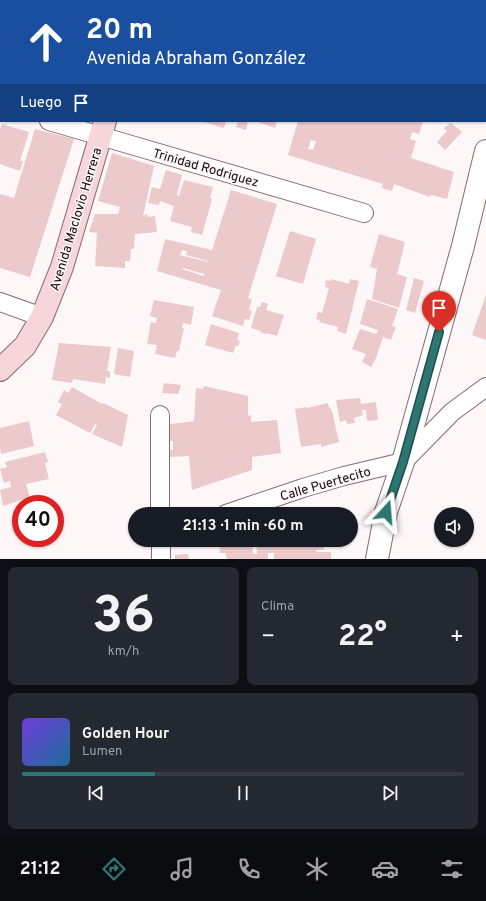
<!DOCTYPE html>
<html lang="es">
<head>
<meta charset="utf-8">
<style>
	body { margin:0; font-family:Overpass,sans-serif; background:#242831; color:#f1f3f6; height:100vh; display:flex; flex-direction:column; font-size:15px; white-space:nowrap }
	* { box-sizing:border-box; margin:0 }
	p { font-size:13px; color:#9ea1a6 }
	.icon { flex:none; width:22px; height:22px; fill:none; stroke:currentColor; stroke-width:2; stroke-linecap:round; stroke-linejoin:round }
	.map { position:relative; height:559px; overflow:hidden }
	.details { display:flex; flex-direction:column; gap:8px; padding:8px; background:#0d0f14; flex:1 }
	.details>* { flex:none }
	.banner { position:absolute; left:0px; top:0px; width:486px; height:122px; box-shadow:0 1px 3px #0004; background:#1a4fa0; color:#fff; overflow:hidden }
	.fabs { position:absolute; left:434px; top:507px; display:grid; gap:8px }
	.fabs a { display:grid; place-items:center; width:40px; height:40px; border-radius:50%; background:#171b24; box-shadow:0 1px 3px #0004; font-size:20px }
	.speed { position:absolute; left:12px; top:495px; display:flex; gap:8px; font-size:20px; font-weight:700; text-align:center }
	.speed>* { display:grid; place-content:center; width:52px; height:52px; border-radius:50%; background:#171b24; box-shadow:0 1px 3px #0004; line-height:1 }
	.speed .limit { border:6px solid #d22; background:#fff; color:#111 }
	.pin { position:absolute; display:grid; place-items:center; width:34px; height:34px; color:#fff; margin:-41px -17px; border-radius:50% 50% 50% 0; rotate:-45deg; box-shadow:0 0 4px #0007 }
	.pin .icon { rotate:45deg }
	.me { position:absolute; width:44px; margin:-22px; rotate:19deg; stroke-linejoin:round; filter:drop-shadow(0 0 3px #0008) }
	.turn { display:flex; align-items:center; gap:14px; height:84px; padding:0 20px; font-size:18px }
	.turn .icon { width:52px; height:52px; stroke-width:2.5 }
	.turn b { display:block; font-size:28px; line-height:34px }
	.then { display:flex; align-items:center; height:38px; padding:0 20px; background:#0003; gap:8px; font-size:15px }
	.big { font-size:30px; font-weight:700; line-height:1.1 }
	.details .card { flex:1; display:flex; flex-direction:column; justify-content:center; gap:6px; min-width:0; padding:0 14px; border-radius:8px; background:#242831 }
	.details .dial { align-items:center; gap:0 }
	.dial b { font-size:52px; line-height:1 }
	.song { display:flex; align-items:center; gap:12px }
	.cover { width:48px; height:48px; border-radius:6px; background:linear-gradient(135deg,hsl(260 70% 55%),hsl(200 70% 35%)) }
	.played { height:4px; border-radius:2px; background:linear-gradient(90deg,#2d7672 30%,#363941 30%) }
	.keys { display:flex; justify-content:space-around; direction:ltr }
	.heat { display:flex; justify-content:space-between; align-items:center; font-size:22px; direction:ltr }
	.details .tiles { flex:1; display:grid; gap:8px; grid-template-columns:1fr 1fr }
	.card:last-child { grid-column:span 2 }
	.trip { position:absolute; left:128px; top:507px; width:230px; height:40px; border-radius:20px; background:#171b24; box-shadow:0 1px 3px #0004; font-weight:700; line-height:40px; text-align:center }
	.tab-bar { display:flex; height:64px; justify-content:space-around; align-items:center; background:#090b0e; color:#9ea1a6 }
	.tab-bar .icon { width:28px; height:28px }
	.tab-bar .active { color:#2d7672 }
	.tab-bar b { font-size:18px; color:#f1f3f6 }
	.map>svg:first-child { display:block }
</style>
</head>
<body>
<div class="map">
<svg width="486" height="559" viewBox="0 0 486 559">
	<rect width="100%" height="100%" fill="#fef7f7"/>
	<!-- building -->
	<g fill="#ecc9cb" fill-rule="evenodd">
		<polygon points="201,121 226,121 224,128"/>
		<polygon points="238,121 248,121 246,130 236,127"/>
		<polygon points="255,121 277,121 275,128"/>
		<path d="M298,121h125l-4,13 -7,-2 -2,7 6,2 -5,17 43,14 -7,27 -16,-4 -1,2 -36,-13 -2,7 -10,-3 1,-4 -95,-29zM311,140l5,1 -3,9 -5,-1z"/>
		<polygon points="451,123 462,132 445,150 437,142 447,131 444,128"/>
		<polygon points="2,124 29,132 20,161 23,161 20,171 0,164 0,129"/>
		<polygon points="35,129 74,139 30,277 0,268 0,194 14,198"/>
		<polygon points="112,153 154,166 143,216 147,214 148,217 155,216 157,232 135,234 134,249 131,249 130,261 125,261 125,268 95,266 97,233 89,232 95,214 118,214 120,207 98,201"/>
		<polygon points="166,170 182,175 177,195 179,196 184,180 213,187 210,198 212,199 202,235 191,232 192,227 170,221 174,206 160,201 159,205 148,203 152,187 160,189"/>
		<path d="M231,190l46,14 -29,94 4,1 -3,11 3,1 -3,9 -4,-1 -2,7 -31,-10 9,-26 -64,-19 8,-32 47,11zM182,250l5,1 -1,4 22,6v1l-28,-7zM183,268l21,6v2l-22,-7z"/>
		<polygon points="290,231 316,239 303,284 276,276"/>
		<polygon points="379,234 405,242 397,274 407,277 399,308 372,299 377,269 370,267"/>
		<polygon points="414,278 424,281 415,313 406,310"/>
		<polygon points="331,279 349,284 350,279 359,281 346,334 337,331 338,327 319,322 320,320 316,319 318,312 322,313 329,288 325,287 326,280 331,281"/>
		<polygon points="486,295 486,340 472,335"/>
		<polygon points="367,299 398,309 392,326 396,327 391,340 383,337 376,358 371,367 362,362 366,354 352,349 360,329 376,334 378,330 360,324"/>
		<polygon points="154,300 194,307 191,325 183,323 182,328 184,328 179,351 177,351 175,358 155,354 157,345 147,344 151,322 156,323 157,318 150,316"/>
		<polygon points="262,302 268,304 266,310 284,315 277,336 266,333 266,334 260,332 261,331 251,328 257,307 260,307"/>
		<polygon points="211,324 239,333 237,340 240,341 238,346 236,345 233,353 205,345"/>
		<polygon points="59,343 111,347 107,371 110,371 110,378 106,377 105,384 73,379 72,383 52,380"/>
		<polygon points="118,348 134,351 130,377 114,374"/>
		<polygon points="164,383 181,385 178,394 162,393"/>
		<polygon points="204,386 248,396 248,416 251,415 251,422 277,420 281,453 252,457 252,470 192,490 189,456 170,457 170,450 173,450 173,441 170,441 170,424 194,421 196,388 203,389"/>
		<polygon points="72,387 102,404 103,403 128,415 122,447 92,434 97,425 95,424 90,433 56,415 62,404 58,402 64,390 68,393"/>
		<polygon points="360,398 361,404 376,402 378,420 367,421 366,410 362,410 363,415 354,418 355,423 347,424 346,420 340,422 336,400"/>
		<polygon points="327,403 332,411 339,442 321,447 321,444 301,447 295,409 307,407 307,408"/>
		<polygon points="29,421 34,446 1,454 0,447 0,428"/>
		<polygon points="45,452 48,462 45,463 49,479 26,484 30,497 3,506 0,490 11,487 10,481 4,483 0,469 7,467 5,462"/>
		<polygon points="219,540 252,540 253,554 257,554 256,545 278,543 278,540 323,540 324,550 317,550 316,552 331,552 331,559 274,559 274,553 268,553 268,559 227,559 225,553 220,553"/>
		<polygon points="188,554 189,559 175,559 175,555"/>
	</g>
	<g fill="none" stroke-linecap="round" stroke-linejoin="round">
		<defs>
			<g id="minor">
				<polyline points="343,0 346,1"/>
				<polyline points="485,42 486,42"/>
				<polyline points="0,106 1,107"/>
				<polyline points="49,121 364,213"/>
				<polyline points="0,302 42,317"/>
				<polyline points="160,415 160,514"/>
				<polyline points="226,514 303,488 344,476 403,462 452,412 486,387"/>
				<polyline points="161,540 161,559"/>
			</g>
			<polyline id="tertiary" points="377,559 386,512 403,462 463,246 486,151"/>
			<g id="secondary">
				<polyline points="139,1 139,0"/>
				<polyline points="0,370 25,346 42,317 62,267 105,121"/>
			</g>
		</defs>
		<!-- minor casing -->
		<use href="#minor" stroke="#896a6c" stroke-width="20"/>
		<!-- tertiary casing -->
		<use href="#tertiary" stroke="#896a6c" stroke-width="24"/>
		<!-- secondary casing -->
		<use href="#secondary" stroke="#896a6c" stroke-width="24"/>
		<!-- minor -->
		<use href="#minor" stroke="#fff" stroke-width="18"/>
		<!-- tertiary -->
		<use href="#tertiary" stroke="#fff" stroke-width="22"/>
		<!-- secondary -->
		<use href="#secondary" stroke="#f7d6da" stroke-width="22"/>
	</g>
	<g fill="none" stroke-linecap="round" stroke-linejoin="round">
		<defs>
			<polyline id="route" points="386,512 403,462 439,332"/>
		</defs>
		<!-- route casing -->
		<use href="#route" stroke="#1d4d4a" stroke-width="10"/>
		<!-- route -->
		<use href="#route" stroke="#2d7672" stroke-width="7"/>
	</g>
	<g text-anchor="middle" stroke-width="3" stroke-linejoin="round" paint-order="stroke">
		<!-- street labels -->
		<g font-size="13" fill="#150a0b" stroke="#fef7f7">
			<text transform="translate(206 167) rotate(16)" y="5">Trinidad Rodriguez</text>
			<text transform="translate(75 219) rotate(-73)" y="5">Avenida Maclovio Herrera</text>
			<text transform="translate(325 483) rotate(-16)" y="5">Calle Puertecito</text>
		</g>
	</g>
</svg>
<div class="fabs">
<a><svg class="icon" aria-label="sound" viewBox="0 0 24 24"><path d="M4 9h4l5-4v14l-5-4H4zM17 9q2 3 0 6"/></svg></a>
</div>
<div class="speed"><div class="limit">40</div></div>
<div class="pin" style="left:439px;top:332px;background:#d93025"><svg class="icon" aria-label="arrive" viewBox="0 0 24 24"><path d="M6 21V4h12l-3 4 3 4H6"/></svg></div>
<svg class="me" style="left:386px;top:512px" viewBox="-20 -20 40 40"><path d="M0-17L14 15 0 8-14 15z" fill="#2d7672" stroke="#fff" stroke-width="4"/></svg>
<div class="trip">21:13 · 1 min · 60 m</div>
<div class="banner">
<div class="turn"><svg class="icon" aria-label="ahead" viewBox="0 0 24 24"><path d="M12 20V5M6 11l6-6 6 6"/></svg><div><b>20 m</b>Avenida Abraham González</div></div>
<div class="then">Luego<svg class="icon" aria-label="arrive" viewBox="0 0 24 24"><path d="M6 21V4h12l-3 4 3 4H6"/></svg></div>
</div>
</div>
<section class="details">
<div class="tiles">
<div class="card dial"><b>36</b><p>km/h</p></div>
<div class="card"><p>Clima</p>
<div class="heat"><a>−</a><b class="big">22°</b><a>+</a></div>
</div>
<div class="card">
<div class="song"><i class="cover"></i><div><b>Golden Hour</b><p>Lumen</p></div></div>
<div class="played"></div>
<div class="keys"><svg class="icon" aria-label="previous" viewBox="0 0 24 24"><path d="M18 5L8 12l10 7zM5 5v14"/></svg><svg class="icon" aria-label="pause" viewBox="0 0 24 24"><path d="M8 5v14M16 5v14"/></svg><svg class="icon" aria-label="next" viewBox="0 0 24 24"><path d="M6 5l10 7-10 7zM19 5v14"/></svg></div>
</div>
</div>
</section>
<nav class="tab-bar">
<b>21:12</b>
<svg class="icon active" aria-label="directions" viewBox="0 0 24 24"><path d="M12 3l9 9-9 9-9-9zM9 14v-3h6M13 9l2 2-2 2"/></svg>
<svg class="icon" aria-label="music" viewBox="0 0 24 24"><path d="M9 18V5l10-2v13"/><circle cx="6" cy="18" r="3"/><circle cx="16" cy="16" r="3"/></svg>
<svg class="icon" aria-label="phone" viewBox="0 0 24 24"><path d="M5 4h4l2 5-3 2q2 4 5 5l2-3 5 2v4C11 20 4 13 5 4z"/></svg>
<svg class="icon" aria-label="climate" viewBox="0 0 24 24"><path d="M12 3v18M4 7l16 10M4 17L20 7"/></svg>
<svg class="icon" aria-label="car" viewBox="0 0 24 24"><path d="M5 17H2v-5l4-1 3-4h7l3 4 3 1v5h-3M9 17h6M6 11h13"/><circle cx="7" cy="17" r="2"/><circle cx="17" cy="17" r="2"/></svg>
<svg class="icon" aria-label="filters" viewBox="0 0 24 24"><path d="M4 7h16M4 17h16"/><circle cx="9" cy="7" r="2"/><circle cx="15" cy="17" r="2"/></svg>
</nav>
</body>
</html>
